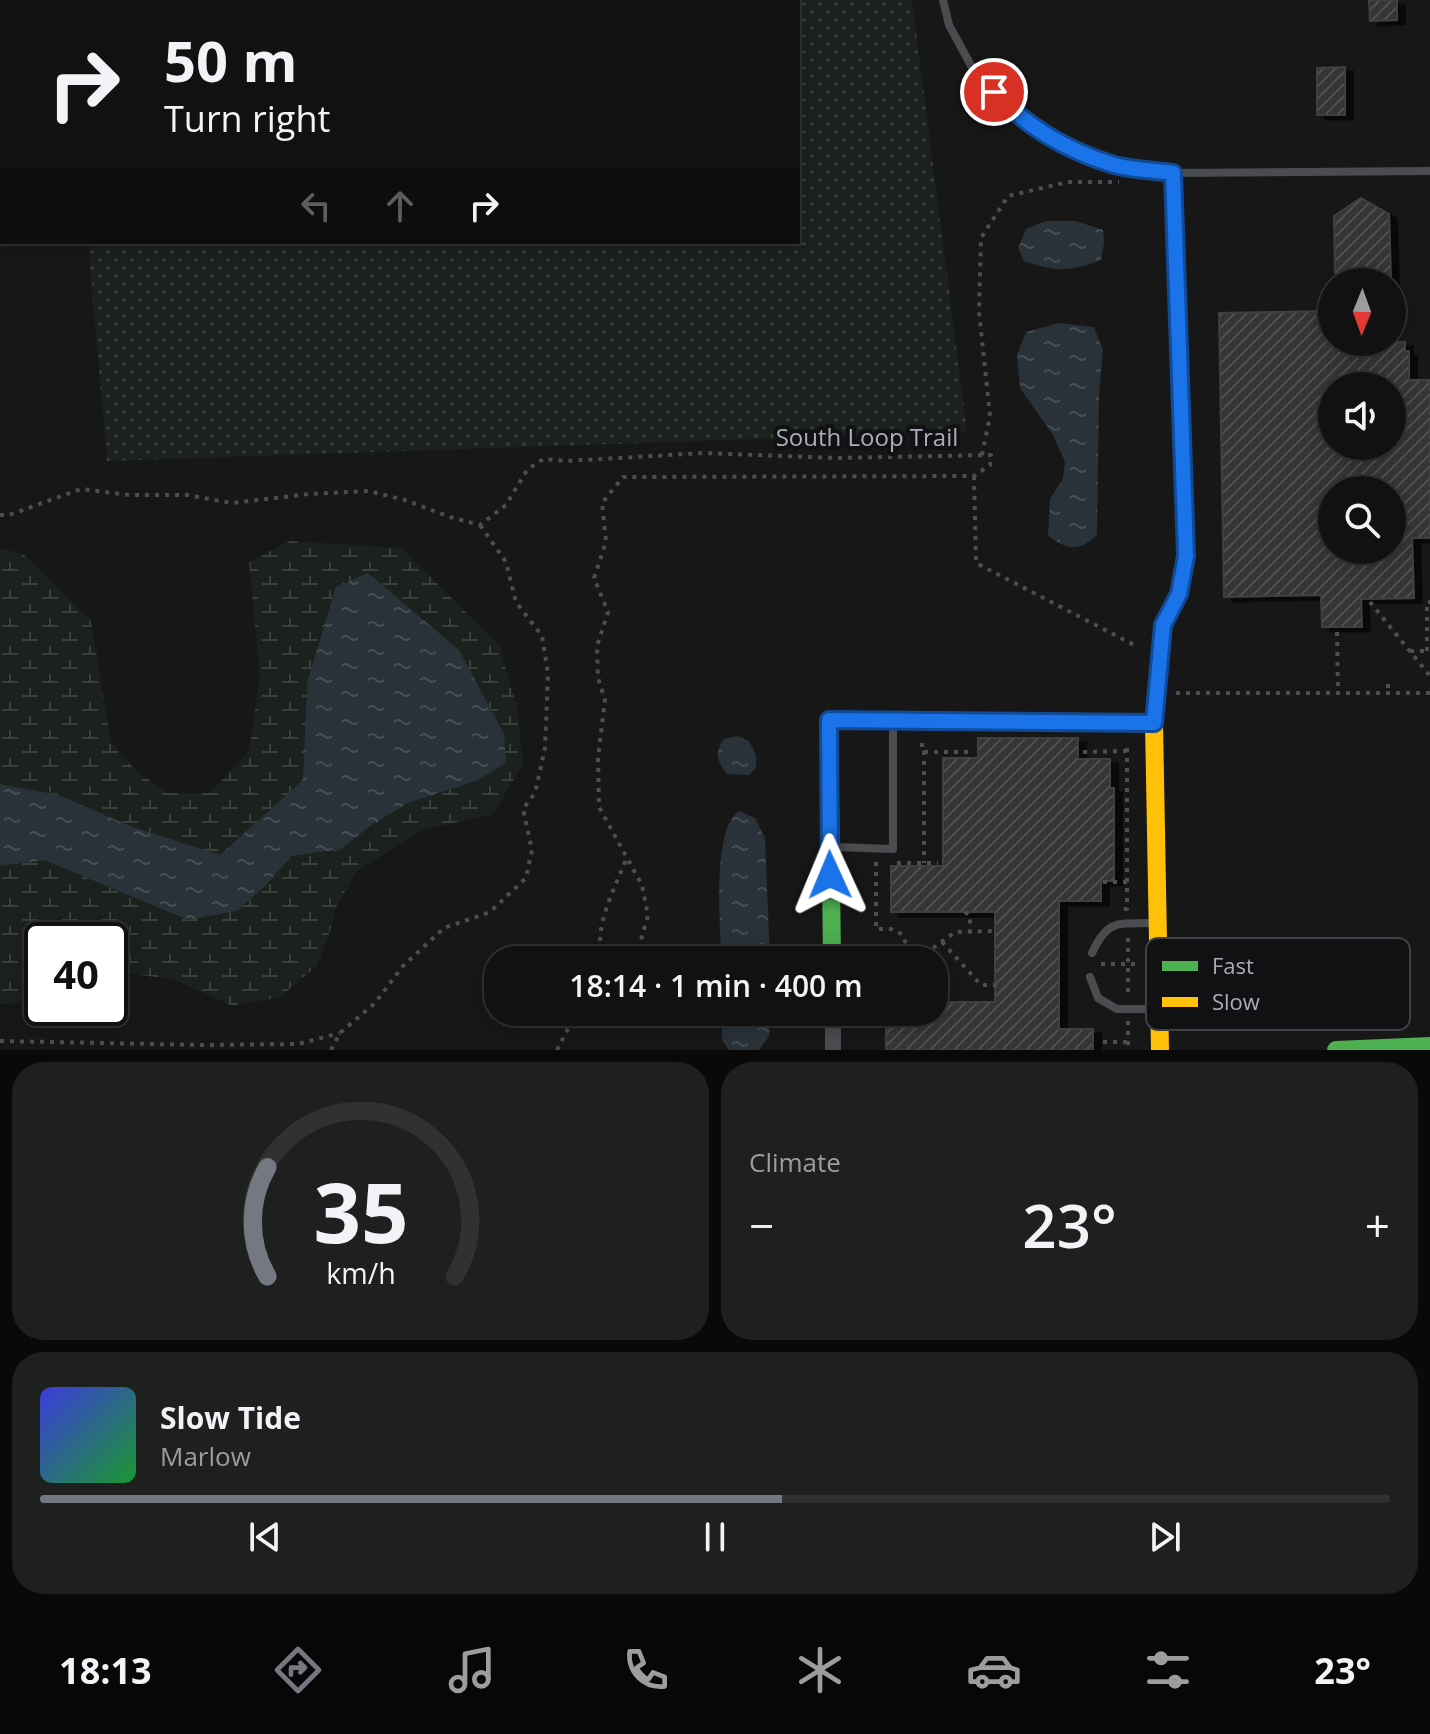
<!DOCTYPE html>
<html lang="en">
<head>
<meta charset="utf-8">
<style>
	body { margin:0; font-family:"Open Sans",sans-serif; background:#1e1f1f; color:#f1f3f6; height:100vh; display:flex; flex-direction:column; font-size:30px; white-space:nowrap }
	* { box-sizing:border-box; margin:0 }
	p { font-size:26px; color:#9c9d9f }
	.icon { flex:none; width:44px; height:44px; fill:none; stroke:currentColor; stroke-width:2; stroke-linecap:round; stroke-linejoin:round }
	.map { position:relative; height:1050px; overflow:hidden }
	.sheet { display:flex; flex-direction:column; gap:12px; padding:12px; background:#090909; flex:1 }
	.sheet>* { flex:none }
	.top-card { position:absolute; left:0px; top:0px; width:800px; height:244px; box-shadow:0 4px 20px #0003,0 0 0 2px #303131; background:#111; color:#f1f3f6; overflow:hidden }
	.needle { width:52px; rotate:181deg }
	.fabs { position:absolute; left:1318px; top:268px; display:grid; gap:16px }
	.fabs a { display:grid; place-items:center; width:88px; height:88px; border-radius:50%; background:#111; box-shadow:0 4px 20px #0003,0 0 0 2px #303131; font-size:40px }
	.speed { position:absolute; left:24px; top:922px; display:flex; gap:16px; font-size:40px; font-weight:700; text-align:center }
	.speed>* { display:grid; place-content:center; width:104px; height:104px; border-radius:50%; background:#111; box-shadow:0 4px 20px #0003,0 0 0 2px #303131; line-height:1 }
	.speed .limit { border:4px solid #111; border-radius:12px; background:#fff; color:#111 }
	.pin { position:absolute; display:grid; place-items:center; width:68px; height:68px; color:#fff; margin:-34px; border:4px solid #fff; border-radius:50%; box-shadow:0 2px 8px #0007 }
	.me { position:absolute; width:88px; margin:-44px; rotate:359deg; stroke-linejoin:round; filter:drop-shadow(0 0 6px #0008) }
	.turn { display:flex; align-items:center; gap:28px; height:168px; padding:0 32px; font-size:36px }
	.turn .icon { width:104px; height:104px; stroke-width:2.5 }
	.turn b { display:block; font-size:56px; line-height:68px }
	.lanes { display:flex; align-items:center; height:76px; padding:0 32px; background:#0003; justify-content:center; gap:40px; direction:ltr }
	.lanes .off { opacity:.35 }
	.big { font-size:60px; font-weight:600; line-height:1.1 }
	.sheet .widget { flex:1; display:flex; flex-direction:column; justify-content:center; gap:12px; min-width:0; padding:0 28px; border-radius:32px; background:#1e1f1f }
	.sheet .dial { align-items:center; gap:0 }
	.dial svg { height:208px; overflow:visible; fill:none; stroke:#303131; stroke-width:7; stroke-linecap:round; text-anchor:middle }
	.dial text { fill:#f1f3f6; stroke:none }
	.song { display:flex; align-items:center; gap:24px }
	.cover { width:96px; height:96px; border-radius:12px; background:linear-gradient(135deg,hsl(240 70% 55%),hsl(130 70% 35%)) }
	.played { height:8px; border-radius:4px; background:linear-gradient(90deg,#757880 55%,#303131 55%) }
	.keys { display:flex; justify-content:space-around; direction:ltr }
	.heat { display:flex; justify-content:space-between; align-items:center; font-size:44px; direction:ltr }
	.sheet .tiles { flex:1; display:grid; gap:12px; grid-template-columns:1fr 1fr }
	.widget:last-child { grid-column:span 2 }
	.trip { position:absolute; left:484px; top:946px; width:464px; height:80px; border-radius:32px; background:#111; box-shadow:0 4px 20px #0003,0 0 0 2px #303131; font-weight:600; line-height:80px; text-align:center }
	.tabs { display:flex; height:128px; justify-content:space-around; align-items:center; background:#070707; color:#9c9d9f }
	.tabs .icon { width:56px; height:56px }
	.tabs .current { color:#757880 }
	.tabs b { font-size:36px; color:#f1f3f6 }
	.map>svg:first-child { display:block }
</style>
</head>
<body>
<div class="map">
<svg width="1430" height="1050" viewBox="0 0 1430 1050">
	<defs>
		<pattern id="grass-dots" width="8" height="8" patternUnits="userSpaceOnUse" patternTransform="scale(2)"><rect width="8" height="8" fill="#1b211c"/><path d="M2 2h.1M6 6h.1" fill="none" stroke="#393f3b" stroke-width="1.8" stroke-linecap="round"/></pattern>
		<pattern id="wetland-marsh" width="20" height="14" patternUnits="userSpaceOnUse" patternTransform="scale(2)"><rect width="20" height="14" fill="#1b211c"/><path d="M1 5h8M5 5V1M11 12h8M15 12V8" fill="none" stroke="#393f3b"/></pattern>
		<pattern id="water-ripples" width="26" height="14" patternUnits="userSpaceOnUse" patternTransform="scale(2)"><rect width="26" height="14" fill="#2a3239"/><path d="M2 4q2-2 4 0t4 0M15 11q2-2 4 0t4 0" fill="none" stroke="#464d54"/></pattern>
		<pattern id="building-hatch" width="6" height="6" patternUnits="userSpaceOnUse" patternTransform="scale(2)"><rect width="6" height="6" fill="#343537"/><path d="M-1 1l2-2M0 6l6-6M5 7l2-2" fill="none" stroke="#4f5052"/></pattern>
		<filter id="shadow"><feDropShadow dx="8" dy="4.5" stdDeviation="0" flood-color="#0009"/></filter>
	</defs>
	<rect width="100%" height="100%" fill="#171717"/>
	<!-- grass -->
	<polygon fill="url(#grass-dots)" points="66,0 912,0 967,432 107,461 88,242 798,242 798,2"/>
	<!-- wetland -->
	<polygon fill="url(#wetland-marsh)" points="290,541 401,548 499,645 517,707 523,764 493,814 422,830 357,871 336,907 332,925 317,966 280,997 233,1006 172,979 124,973 110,981 110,940 42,940 42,1002 0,1004 0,866 44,860 188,920 237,911 265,886 292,856 341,849 373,824 408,803 476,781 504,734 489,707 307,683 303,781 220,856 130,826 59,795 0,784 0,548 23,554 91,621 111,742 136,771 168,793 210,793 249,751 260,677 249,562"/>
	<!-- water -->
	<g fill="url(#water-ripples)">
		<path d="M1046,221h30l27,9 1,13 -3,17c-31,12 -46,12 -77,1l-6,-13 8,-19z"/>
		<path d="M1059,323l35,4 9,23 -4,43 -2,142c-19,17 -28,15 -49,1l2,-37 13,-20 2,-17 -12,-27 -33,-47 -3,-33 9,-23z"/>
		<polygon points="368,573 459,650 504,734 506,763 476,781 408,803 373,824 341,849 292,856 265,886 237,911 188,920 44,860 0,866 0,784 59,795 130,826 220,855 303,780 307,683 336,587"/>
		<path d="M737,736l12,5 7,14v13l-7,7 -22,-1c-10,-12 -13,-22 -3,-35z"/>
		<path d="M739,811l16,7 10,20 5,122h-49c0,-31 -10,-131 18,-149z"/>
		<polygon points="722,1012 771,1012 769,1036 759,1050 729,1050 722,1040"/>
	</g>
	<!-- building -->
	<g fill="url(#building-hatch)" stroke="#3f4043" stroke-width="2" fill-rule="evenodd" filter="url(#shadow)">
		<polygon points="1369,0 1397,0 1397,20 1370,21"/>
		<polygon points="1345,67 1345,115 1317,115 1317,68"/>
		<polygon points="1361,198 1389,214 1391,282 1344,282 1344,278 1335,273 1334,216"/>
		<path d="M1332,311v31h73v9h4v29h21v158h-18l2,60 -53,1 1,28h-40l-1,-32 -97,2 -5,-284zM1332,386h60v60h-60zM1332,490h60v60h-60z"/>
		<polygon points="978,738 1078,738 1078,759 1110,759 1110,788 1114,788 1114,881 1101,881 1101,901 1059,901 1059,1029 1093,1029 1093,1050 886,1050 886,1012 934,1012 934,1002 995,1002 995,912 891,912 891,866 943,866 943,758 978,758"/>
	</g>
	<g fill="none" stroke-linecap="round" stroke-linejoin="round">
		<!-- path -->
		<g stroke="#4d4e52" stroke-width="4" stroke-dasharray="4 6" stroke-linecap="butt">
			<polyline points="982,455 990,416 979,311 981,238 1008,196 1068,182 1119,182"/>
			<polyline points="974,476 976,563 1138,647"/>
			<polyline points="0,515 9,515 81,489 130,495 187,495 232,503 309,494 368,491 405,500 450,517 480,525 506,505 527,470 543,459 566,461 704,453 837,458 991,455 990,465 974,476 623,477 602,503 606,542 594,578 608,612 597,646 598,678 605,700 598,758 599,807 642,885 648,916 635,960"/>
			<polyline points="1370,602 1430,676"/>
			<polyline points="1337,632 1338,693"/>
			<polyline points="1410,651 1430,651"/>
			<polyline points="1427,651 1427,602 1430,602"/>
			<polyline points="1388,684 1388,693"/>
			<polyline points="1176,693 1430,693"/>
			<polyline points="920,745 924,745 924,863"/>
			<polyline points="924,752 969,752 969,758"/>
			<polyline points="1083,752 1127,751"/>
			<polyline points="876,862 876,929 891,929 902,934 913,960"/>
			<polyline points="897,863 938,863"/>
			<polyline points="1103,882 1127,882"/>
			<polyline points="1124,909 1127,909 1127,745"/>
			<polyline points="965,912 970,916 970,932"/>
			<polyline points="1128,938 1128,993"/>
			<polyline points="942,942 981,985 1001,985"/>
			<path d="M605,960c-16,-26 12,-76 22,-103"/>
			<polyline points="917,960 955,932 995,931"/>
			<polyline points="1101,964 1136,964"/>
			<polyline points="1128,1021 1128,1050"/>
			<polyline points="0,1041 202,1045 298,1044 340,1033"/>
			<polyline points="1103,1042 1128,1042"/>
			<polyline points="331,1050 340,1033 375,1003 403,966 444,928 490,912 526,878 532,850 523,809 535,793 545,748 548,674 542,636 516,602 506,562 480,525"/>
			<polyline points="557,1050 569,1027 593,1012"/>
		</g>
		<!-- lane -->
		<g stroke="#4b4c50" stroke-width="8">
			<polyline points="943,0 949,25 974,71 1014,114 1054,140 1113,165 1173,173 1430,171"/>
			<polyline points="835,847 893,849 893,725"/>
			<path d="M1092,953c16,-35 27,-29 62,-30"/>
			<polyline points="1090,977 1098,998 1117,1009 1156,1009"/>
		</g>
		<!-- street -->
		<polyline stroke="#4b4c50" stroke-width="16" points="833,1012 833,1050"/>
		<!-- fast -->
		<g stroke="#4caf50" stroke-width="18">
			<polyline points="832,960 829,720 1154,723 1163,625 1179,594 1182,577"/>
			<polyline points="1336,1050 1430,1046"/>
		</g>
		<!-- slow -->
		<g stroke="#ffc107" stroke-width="18">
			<polyline points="1173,173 1186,556 1182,577"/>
			<polyline points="1154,723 1160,1050"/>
		</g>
	</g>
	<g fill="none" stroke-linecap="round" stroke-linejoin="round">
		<defs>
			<path id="route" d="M830,875l-1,-155 325,3 9,-98 16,-31 7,-38 -13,-383c-20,-3 -43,-3 -62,-9 -45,-14 -85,-38 -117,-72"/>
		</defs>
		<!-- route casing -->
		<use href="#route" stroke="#114b97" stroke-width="20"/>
		<!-- route -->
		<use href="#route" stroke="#1a73e8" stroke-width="14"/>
	</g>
	<g text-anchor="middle" stroke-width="8" stroke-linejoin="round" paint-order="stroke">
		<!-- street labels -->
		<g font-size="24" fill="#a8adb8" stroke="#111113">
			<text x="867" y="446">South Loop Trail</text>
		</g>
	</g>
	<!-- legend -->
	<rect x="1146" y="938" width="264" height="92" rx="12" fill="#111113" stroke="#3e4045" stroke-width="2"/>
	<rect x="1162" y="961" width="36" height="10" fill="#4caf50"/>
	<rect x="1162" y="997" width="36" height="10" fill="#ffc107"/>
	<g font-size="22" fill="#a8adb8">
		<text x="1212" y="974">Fast</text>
		<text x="1212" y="1010">Slow</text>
	</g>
</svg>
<div class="fabs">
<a><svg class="needle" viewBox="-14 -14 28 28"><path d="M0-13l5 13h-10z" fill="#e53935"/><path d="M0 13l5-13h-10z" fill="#9c9d9f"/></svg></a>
<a><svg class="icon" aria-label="sound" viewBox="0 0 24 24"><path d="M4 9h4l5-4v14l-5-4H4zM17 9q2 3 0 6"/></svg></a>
<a><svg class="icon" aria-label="search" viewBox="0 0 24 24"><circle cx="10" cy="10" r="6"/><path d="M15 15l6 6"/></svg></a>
</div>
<div class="speed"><div class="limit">40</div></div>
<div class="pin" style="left:994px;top:92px;background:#d93025"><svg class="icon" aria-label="arrive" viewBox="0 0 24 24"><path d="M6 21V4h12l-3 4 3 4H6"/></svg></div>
<svg class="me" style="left:830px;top:875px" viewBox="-20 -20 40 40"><path d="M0-17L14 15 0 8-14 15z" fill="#1a73e8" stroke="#fff" stroke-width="4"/></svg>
<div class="trip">18:14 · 1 min · 400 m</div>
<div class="top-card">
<div class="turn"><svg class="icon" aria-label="right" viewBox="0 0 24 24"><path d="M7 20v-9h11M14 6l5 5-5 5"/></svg><div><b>50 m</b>Turn right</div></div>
<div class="lanes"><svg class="icon off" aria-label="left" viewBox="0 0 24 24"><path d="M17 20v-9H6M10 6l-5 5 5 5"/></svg><svg class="icon off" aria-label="ahead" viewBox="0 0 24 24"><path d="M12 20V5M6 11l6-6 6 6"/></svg><svg class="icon" aria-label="right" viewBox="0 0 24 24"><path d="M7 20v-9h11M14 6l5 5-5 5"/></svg></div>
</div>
</div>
<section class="sheet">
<div class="tiles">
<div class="widget dial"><svg viewBox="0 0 100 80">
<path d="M14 69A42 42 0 1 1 86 69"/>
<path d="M14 69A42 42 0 0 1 14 27" stroke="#757880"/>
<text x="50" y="56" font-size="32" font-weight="700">35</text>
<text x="50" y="72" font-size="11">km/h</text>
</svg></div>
<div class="widget"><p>Climate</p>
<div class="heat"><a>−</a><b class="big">23°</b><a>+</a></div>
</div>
<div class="widget">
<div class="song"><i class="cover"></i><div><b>Slow Tide</b><p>Marlow</p></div></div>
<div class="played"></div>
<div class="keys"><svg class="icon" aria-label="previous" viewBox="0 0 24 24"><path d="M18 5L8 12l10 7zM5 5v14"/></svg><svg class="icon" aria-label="pause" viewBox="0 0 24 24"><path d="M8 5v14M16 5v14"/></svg><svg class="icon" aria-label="next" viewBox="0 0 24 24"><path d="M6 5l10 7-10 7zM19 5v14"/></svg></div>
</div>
</div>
</section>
<nav class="tabs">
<b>18:13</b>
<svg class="icon current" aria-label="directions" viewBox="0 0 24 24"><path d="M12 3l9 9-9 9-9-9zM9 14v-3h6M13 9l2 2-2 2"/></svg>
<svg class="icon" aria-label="music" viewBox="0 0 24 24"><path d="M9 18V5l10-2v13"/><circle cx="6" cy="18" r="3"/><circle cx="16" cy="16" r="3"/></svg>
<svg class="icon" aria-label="phone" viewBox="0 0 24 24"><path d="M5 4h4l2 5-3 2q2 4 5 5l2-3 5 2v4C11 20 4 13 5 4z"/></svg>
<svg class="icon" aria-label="climate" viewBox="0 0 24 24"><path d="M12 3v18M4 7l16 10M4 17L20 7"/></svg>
<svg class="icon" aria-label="car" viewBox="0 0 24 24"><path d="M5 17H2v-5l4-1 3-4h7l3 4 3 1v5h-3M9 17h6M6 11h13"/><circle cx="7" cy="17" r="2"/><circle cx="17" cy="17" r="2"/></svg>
<svg class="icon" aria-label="filters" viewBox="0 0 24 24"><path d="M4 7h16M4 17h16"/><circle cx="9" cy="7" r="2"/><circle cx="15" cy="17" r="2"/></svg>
<b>23°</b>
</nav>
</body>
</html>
